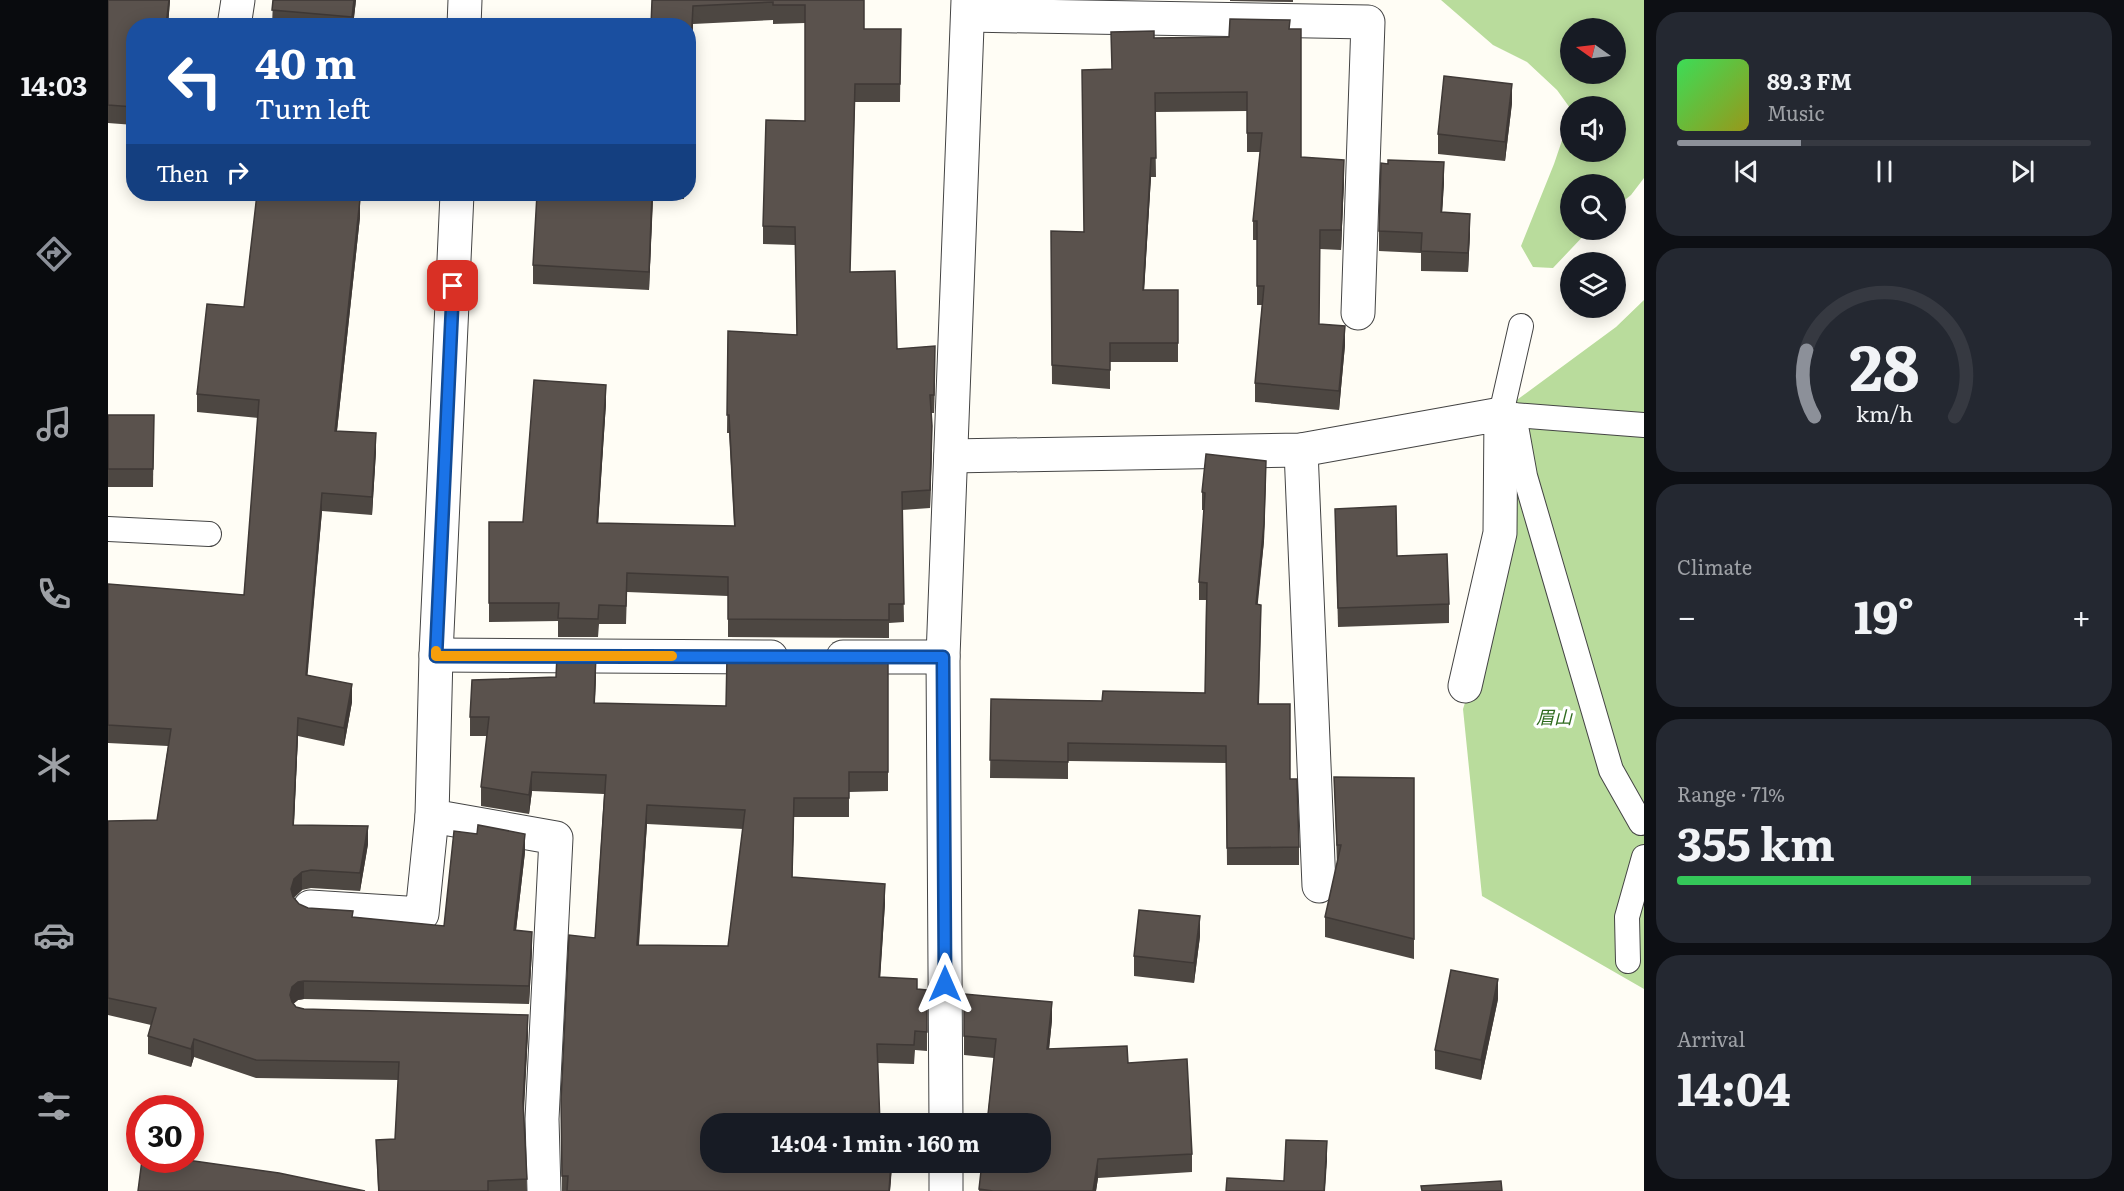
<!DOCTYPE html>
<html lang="en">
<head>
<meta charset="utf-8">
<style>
	body { margin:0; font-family:Literata,"Noto Sans JP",serif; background:#242831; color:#f1f3f6; height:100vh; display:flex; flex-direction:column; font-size:22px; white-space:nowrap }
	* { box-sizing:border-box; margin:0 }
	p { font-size:20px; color:#9ea1a6 }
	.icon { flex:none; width:33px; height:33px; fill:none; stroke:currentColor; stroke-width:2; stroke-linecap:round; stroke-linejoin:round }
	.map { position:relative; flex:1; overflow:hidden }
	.panel { display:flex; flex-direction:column; gap:12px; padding:12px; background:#0d0f14; width:480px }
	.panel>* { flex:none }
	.top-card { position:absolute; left:18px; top:18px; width:570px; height:183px; border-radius:24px; box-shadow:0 3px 15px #0003; background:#1a4fa0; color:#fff; overflow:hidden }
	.needle { width:39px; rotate:284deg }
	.fabs { position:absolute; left:1452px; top:18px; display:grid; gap:12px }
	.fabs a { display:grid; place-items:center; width:66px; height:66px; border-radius:50%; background:#171b24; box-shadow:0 3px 15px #0003; font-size:30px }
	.speed { position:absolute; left:18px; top:1095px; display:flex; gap:12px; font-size:30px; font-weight:700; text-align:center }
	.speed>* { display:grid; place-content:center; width:78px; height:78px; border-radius:50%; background:#171b24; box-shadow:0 3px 15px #0003; line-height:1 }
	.speed .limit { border:9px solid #d22; background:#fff; color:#111 }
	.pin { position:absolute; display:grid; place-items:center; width:51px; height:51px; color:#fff; margin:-26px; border-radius:12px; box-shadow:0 3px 9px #0006 }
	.me { position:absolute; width:66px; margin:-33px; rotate:0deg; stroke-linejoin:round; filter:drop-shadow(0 0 4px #0008) }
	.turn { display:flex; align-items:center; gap:21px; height:126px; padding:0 30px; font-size:27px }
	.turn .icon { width:78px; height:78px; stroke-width:2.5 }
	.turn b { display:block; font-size:42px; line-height:51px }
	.then { display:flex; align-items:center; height:57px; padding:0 30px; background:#0003; gap:12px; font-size:22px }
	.big { font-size:45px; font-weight:700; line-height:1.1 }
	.panel .card { flex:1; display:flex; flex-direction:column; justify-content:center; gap:9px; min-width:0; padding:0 21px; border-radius:24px; background:#242831 }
	.panel .dial { align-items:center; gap:0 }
	.dial svg { height:156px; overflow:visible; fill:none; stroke:#363941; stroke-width:7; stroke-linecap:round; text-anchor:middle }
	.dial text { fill:#f1f3f6; stroke:none }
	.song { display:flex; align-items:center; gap:18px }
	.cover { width:72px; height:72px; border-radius:9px; background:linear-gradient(135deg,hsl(130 70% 55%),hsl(60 70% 35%)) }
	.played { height:6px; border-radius:3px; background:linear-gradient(90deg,#8c9099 30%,#363941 30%) }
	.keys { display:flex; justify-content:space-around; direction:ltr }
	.heat { display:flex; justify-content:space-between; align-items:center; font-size:33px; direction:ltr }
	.charge { height:9px; border-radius:4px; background:linear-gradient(90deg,#34c759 71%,#363941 0) }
	.trip { position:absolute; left:592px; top:1113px; width:351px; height:60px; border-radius:24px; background:#171b24; box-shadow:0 3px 15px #0003; font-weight:700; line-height:60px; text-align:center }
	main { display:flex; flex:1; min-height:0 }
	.menu { display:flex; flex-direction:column; width:108px; justify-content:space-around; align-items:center; background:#090b0e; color:#9ea1a6 }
	.menu .icon { width:42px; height:42px }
	.menu .on { color:#8c9099 }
	.menu b { font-size:27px; color:#f1f3f6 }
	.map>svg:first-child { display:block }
</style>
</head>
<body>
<main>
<nav class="menu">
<b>14:03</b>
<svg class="icon on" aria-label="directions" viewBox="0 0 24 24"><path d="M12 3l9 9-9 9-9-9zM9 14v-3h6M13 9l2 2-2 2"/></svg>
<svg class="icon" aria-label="music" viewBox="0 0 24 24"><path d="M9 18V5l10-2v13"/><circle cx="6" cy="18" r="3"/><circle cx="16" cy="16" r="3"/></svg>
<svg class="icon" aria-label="phone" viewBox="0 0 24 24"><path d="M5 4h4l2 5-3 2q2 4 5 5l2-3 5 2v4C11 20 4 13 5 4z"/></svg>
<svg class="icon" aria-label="climate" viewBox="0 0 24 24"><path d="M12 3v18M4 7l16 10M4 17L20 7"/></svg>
<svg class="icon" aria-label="car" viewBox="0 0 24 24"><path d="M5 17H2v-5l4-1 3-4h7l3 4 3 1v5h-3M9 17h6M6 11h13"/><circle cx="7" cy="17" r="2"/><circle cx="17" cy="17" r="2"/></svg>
<svg class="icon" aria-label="filters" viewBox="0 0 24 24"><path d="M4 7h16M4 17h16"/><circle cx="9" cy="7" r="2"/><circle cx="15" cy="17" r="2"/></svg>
</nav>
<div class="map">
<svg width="1536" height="1191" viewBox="0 0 1536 1191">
	<rect width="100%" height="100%" fill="#fffdf5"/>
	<!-- forest -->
	<g fill="#b9dc9c" fill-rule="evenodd">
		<path d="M1333,0h203v178l-13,17 -15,12v-23h-46v46h19l-36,38 -20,-1 -12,-21 33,-82 16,-47v35h46v-46h-46v2l-13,-18 -30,-28 -34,-17zM1462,28h46v46h-46z"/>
		<polygon points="1536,300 1536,989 1374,896 1355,709 1392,593 1406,402 1508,327"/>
	</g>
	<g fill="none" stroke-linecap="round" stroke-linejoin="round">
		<defs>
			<g id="lane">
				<polyline points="1413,326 1393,414 1536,425"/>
				<polyline points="1406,415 1417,476 1503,770 1533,823 1536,822"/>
				<polyline points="0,529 101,534"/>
				<polyline points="1520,961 1519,917 1536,857"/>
			</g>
			<g id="street">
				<polyline points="860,15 1260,22 1250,313"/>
				<polyline points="126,26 130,0"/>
				<polyline points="356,26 357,0"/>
				<polyline points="349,194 328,655 324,816 448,838 434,1119 436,1191"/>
				<polyline points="1193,450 1211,886"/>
				<polyline points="843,456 1193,450 1393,414 1392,533 1357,686"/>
				<polyline points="328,655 663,657"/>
				<polyline points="735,657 835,657"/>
				<polyline points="202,907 314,914 324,816"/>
				<polyline points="838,1124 835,657 860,0"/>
				<polyline points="838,1162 838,1191"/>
			</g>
		</defs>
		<!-- lane casing -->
		<use href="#lane" stroke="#444" stroke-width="26"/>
		<!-- street casing -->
		<use href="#street" stroke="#444" stroke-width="35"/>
		<!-- lane -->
		<use href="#lane" stroke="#fff" stroke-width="24"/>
		<!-- street -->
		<use href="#street" stroke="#fff" stroke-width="33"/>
	</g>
	<!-- wall -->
	<g fill="#4d4742" fill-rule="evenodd">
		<polygon points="0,0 62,0 60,26 26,26 26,125 0,123"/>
		<polygon points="165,0 248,0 245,26 164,26"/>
		<polygon points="544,0 756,0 756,29 793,29 792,102 747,102 742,272 789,349 827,364 826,413 823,413 824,444 822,508 794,510 796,622 781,623 781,638 620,637 620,596 519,592 518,624 491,624 490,637 450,637 450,621 381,622 381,522 415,522 498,403 490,523 626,526 621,433 619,433 620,331 689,335 687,245 655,244 655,226 697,121 697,23 665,24 665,20 585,24 582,83 580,83 580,26"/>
		<polygon points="1122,0 1185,0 1185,2 1122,1"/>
		<polygon points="1182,29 1193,157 1236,180 1233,250 1212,249 1211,324 1237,345 1231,410 1147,402 1147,383 1154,305 1149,305 1149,240 1145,240 1145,221 1152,152 1139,152 1139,111 1047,112 1048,177 1043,177 1036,290 1070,290 1070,362 1002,362 1002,389 944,384 943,231 976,232 1004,69 1046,38 1121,37"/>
		<polygon points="1404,103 1397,161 1330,154 1330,134"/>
		<polygon points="1336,182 1334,212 1362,233 1360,272 1313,271 1313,253 1271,251 1271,231"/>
		<polygon points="398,194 576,194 576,199 545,200 541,290 425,284 425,265 429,197 398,196"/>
		<polygon points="252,217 229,431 268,451 264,515 214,511 199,675 244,702 236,746 190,736 186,825 260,844 252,891 203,888 194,890 186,898 191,904 200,908 245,917 336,926 417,852 408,930 424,950 421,1004 196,999 190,1000 185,1004 188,1007 196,1009 420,1033 416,1111 419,1191 270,1191 268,1140 287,1139 291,1080 148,1078 86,1057 83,1067 40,1054 40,1036 43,1025 0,1015 0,821 49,820 60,746 0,743 0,584 136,595 150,418 89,412 89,394 136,307"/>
		<polygon points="0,415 46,415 45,487 0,487"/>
		<polygon points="1158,478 1156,541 1149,605 1153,622 1151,704 1182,779 1191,847 1191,865 1119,865 1118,763 960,761 960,779 882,778 883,699 994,701 1097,693 1098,600 1091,600 1091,582 1096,510 1094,510 1094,492"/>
		<polygon points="1227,509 1289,556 1341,604 1341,623 1230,627"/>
		<path d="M780,656v135l-39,1v25h-55l-2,60 93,26 -5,74 37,13h10v61l-12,-1 -1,14 -36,-1 -167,61 181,38 -2,29h-328l-1,-91 34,-162 9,-144 -72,-3 -3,23 -48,-8v-19l6,-51h-17v-19l86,-40 40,-3 -1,29 131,3zM539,824l96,5 -15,117 -89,-1z"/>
		<polygon points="1226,777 1306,778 1306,959 1217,937 1217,917 1229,865"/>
		<polygon points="1092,936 1086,983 1026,976 1026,956"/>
		<polygon points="856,994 944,1020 941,1049 1020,1063 1084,1154 1084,1172 990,1178 988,1191 871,1191 886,1058 856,1055"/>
		<polygon points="1390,999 1373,1080 1327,1069 1327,1050"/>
	</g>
	<!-- shaded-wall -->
	<g fill="#3f3936">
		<polygon points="61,0 62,0 60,26 58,26"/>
		<polygon points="246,0 248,0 245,26 244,26"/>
		<polygon points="585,6 585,24 582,83 582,64"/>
		<polygon points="1404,84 1404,103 1397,161 1397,142"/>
		<polygon points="1043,158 1043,177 1035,309 1035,290"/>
		<polygon points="1236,160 1236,180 1233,250 1233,230"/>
		<polygon points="1336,162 1336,182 1333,232 1333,212"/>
		<polygon points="544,194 545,194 541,290 541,272"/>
		<polygon points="252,199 252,217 227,449 227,431"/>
		<polygon points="1362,214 1362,233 1360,272 1360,253"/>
		<polygon points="1237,326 1237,345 1231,410 1231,391"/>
		<polygon points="827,346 827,364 826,413 826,395"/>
		<polygon points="498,385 498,403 489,541 489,523"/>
		<polygon points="824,426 824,444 822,508 822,490"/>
		<polygon points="268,433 268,451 264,515 264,497"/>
		<polygon points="1158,461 1156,541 1148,622 1148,604"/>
		<polygon points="214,493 214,511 198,693 198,675"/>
		<polygon points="488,655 488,674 486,722 486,703"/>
		<polygon points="244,684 244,702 236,746 236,728"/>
		<polygon points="190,718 190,736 185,843 185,825"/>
		<polygon points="424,772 424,791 421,814 421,795"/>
		<polygon points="686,798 686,817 684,896 684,877"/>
		<polygon points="539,805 539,824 529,964 529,945"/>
		<polygon points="260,826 260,844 252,891 252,873"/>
		<polygon points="417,834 417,852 406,948 406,930"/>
		<polygon points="194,872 194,890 186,897 183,906 183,889 186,879"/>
		<polygon points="777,884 777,903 771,996 771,977"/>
		<polygon points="1092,916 1092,936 1086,983 1086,963"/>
		<polygon points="424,932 424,950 421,1004 421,986"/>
		<polygon points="1390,979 1390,999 1373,1080 1373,1060"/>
		<polygon points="196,981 196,999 190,1000 184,1005 182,995 184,987 190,982"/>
		<polygon points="944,1002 944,1020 939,1068 939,1049"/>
		<polygon points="420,1015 420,1033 415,1119 415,1102"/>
		<polygon points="86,1039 86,1057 83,1067 83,1049"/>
		<polygon points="1219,1141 1219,1161 1217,1191 1216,1191"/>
		<polygon points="990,1159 990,1178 988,1191 985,1191"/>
		<polygon points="783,1162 784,1162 784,1168 782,1191 781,1191"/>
	</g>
	<!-- building -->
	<g fill="#5a524d" stroke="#3f3936" stroke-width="1.5" fill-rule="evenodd">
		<polygon points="0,0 61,0 58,26 26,26 26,107 0,105"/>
		<polygon points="165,0 246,0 244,17 164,10"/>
		<polygon points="544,0 756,0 756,29 793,29 792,84 747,84 742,272 787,271 789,349 827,346 826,395 822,395 824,426 822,490 794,492 796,604 781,604 781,620 620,619 620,577 519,573 518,606 491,605 490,619 450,618 451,603 381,603 381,522 415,522 426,380 498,385 489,523 627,526 621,415 619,415 620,331 689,335 687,227 655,226 658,120 697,121 697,5 665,5 665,2 585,6 582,64 580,64 580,26 543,26"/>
		<polygon points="1122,19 1182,20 1181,29 1193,29 1193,157 1236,160 1233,230 1212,230 1211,324 1237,326 1231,391 1147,383 1156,286 1149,286 1149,221 1145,221 1154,133 1139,133 1139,92 1047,93 1048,158 1043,158 1035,290 1070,290 1070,343 1002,343 1002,370 944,365 943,231 976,232 974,70 1004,69 1003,32 1046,31 1046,38 1121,37"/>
		<polygon points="1336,76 1404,84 1397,142 1330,134"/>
		<polygon points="1280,160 1336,162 1333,212 1362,214 1360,253 1313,251 1314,233 1271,231 1273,163 1280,164"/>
		<polygon points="149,194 202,194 252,199 227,431 268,433 264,497 214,493 198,675 244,684 236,728 190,718 185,825 260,826 252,873 203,870 194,872 186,879 183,889 185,897 191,904 200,908 245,911 244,917 336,926 346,831 369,834 370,825 417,834 406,930 424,932 421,986 196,981 190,982 184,987 182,995 184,1002 188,1007 196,1009 420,1015 415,1102 419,1179 380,1181 380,1191 271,1191 268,1140 287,1139 291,1062 148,1060 86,1039 83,1049 40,1036 48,1008 0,998 0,821 49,820 63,729 0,725 0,584 136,595 151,400 89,394 99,304 136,307"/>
		<polygon points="429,194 544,194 541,272 425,265"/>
		<polygon points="0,415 46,415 45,469 0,469"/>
		<polygon points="1098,454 1158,461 1156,524 1148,604 1153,605 1150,704 1182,704 1182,779 1189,779 1191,847 1119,848 1118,746 960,743 960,762 882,760 883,699 994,701 995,691 1097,693 1099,583 1091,582 1097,493 1094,492"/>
		<polygon points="1288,506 1289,556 1339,554 1341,604 1230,608 1227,509"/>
		<path d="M449,655h39l-2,48 132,3 1,-50h161v116h-39v26h-55l-2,79 93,7 -6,93 38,2v10l10,1v42l-12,-1 -1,14 -37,-1 3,80h-169v38h180l-2,29h-322l1,-15h-6l-1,-76 8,-165 26,3 11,-163 -74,-3 -3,23 -48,-8 8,-70h-19l2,-37 84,-3zM539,805l98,5 -17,136 -91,-1z"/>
		<polygon points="1226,777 1306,778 1306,939 1217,917 1233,845 1229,845"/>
		<polygon points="1031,910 1092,916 1086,963 1026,956"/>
		<polygon points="1343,970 1390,979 1373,1060 1327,1050"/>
		<polygon points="856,994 944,1002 939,1049 1019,1046 1020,1063 1079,1059 1084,1154 990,1159 985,1191 885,1191 871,1189 874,1162 933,1162 933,1124 879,1124 888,1039 856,1036"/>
		<polygon points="1178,1140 1219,1141 1216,1191 1118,1191 1119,1178 1176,1181"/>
		<polygon points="34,1160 79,1160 171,1173 257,1191 30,1191"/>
		<polygon points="1393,1181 1394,1191 1314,1191 1313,1186"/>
	</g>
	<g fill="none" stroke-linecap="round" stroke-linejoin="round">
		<defs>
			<polyline id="route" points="345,286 328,656 835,657 837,984"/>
		</defs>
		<!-- route casing -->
		<use href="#route" stroke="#114b97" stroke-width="15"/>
		<!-- route -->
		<use href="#route" stroke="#1a73e8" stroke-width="10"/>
		<!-- slow -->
		<polyline stroke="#f59e0b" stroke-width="10" points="328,651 328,656 564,656"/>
	</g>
	<g text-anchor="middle" stroke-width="6" stroke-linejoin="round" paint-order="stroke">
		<!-- park labels -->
		<g font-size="18" font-style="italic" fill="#2f6b1f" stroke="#fff">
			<text x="1446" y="724">眉山</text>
		</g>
	</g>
</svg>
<div class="fabs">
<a><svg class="needle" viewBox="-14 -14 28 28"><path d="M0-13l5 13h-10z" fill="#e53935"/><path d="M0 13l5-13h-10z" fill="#9ea1a6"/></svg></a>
<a><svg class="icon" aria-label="sound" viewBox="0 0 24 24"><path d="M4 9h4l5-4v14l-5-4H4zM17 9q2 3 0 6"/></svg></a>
<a><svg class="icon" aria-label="search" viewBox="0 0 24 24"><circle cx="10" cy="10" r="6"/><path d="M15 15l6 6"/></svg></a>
<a><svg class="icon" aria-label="layers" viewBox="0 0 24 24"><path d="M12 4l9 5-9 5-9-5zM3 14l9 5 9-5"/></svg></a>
</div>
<div class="speed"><div class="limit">30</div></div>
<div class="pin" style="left:345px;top:286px;background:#d93025"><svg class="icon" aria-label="arrive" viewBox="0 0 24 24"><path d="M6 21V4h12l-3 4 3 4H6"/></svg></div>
<svg class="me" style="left:837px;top:984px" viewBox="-20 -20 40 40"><path d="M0-17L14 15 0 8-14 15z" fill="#1a73e8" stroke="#fff" stroke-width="4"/></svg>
<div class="trip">14:04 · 1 min · 160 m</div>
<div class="top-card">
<div class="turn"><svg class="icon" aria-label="left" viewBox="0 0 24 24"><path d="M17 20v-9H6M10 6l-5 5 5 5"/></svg><div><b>40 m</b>Turn left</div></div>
<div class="then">Then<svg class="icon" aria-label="right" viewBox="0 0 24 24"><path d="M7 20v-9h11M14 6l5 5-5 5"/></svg></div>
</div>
</div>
<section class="panel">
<div class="card">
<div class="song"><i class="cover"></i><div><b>89.3 FM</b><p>Music</p></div></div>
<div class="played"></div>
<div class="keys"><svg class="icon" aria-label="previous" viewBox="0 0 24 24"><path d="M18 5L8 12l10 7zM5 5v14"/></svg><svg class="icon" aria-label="pause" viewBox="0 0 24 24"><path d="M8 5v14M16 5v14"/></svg><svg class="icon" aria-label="next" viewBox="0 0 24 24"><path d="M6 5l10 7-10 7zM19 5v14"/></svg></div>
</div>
<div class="card dial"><svg viewBox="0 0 100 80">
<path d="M14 69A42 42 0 1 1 86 69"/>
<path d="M14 69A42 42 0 0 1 10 35" stroke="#8c9099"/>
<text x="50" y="56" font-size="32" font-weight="700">28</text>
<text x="50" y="72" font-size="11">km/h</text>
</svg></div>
<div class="card"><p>Climate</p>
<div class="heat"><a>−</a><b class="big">19°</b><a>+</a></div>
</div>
<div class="card"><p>Range · 71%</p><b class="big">355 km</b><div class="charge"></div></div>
<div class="card"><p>Arrival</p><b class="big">14:04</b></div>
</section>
</main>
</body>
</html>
